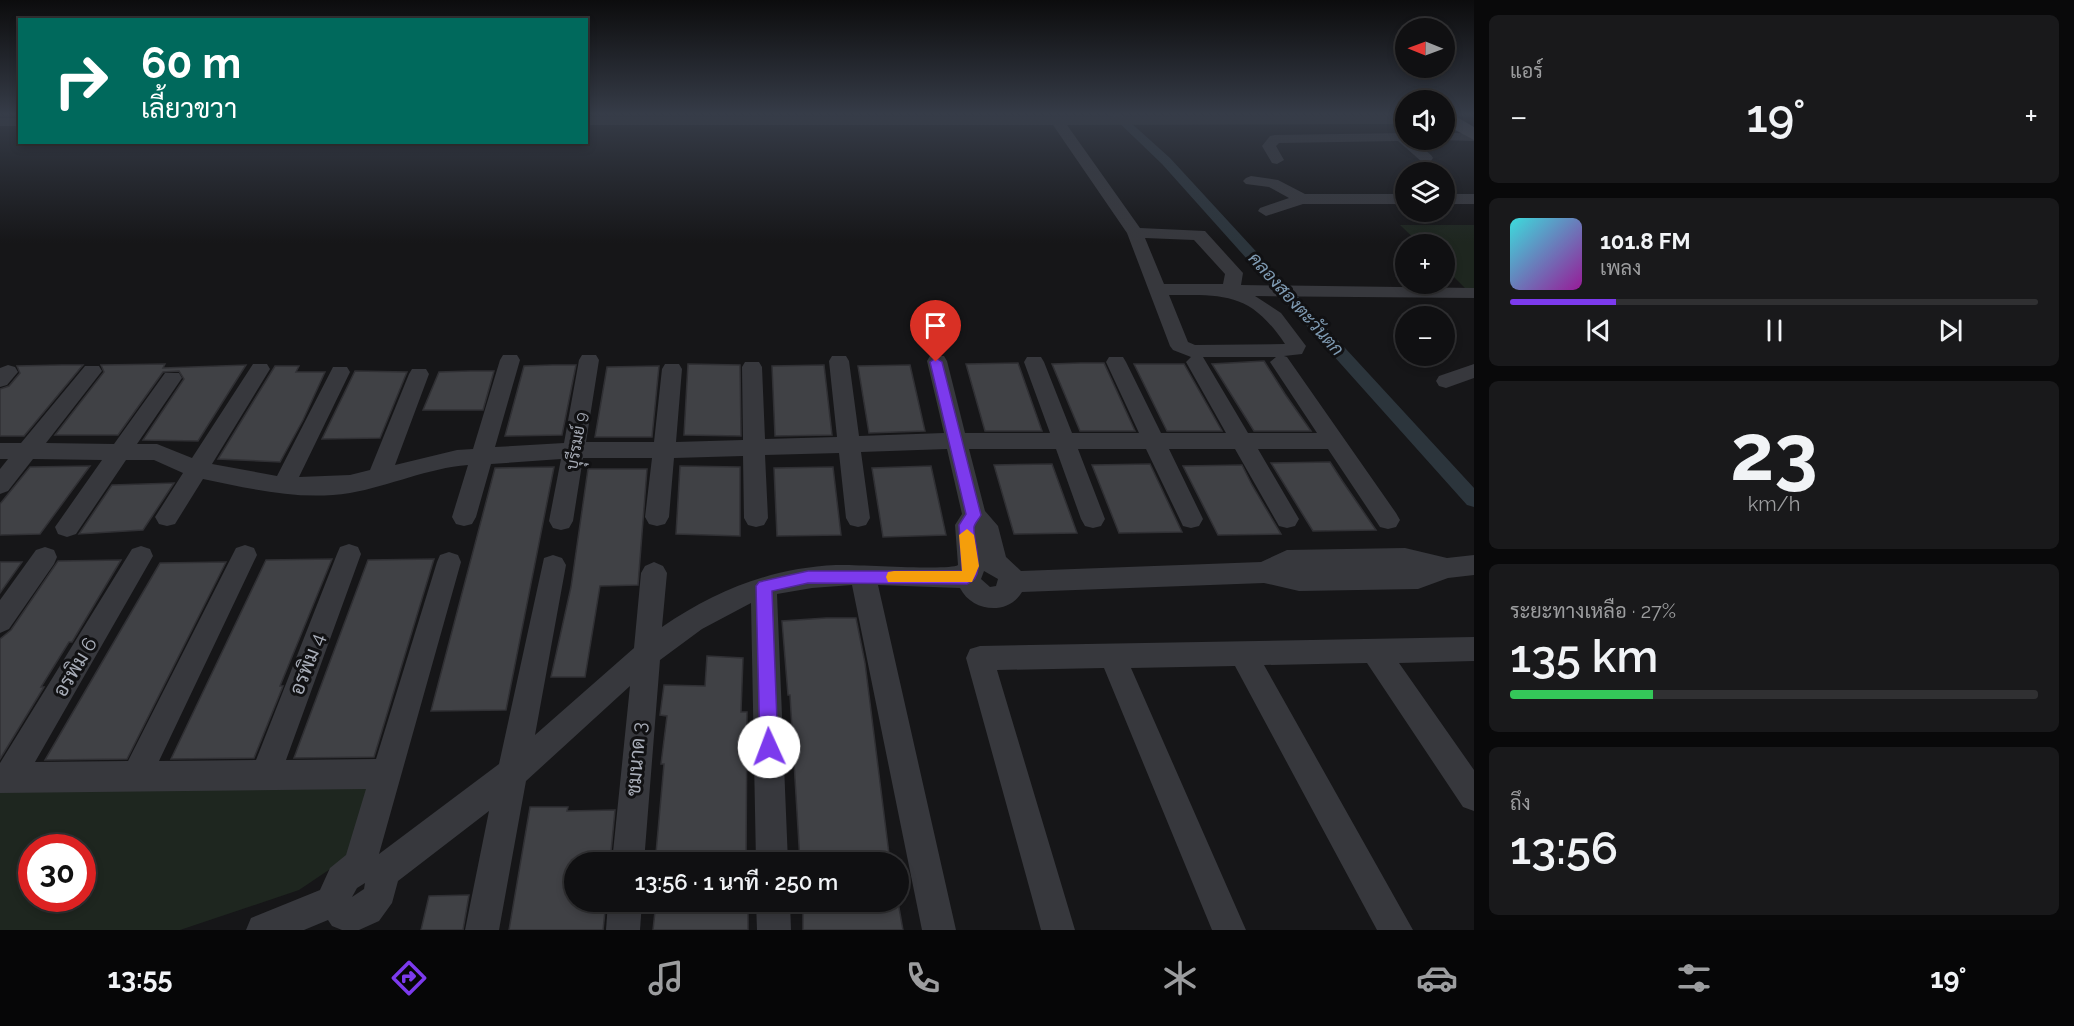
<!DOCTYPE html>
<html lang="th">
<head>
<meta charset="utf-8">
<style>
	body { margin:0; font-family:Raleway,Sarabun,sans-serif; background:#19191b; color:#f1f3f6; height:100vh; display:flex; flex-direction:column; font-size:22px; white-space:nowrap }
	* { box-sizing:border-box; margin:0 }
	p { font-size:20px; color:#9c9d9f }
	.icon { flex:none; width:33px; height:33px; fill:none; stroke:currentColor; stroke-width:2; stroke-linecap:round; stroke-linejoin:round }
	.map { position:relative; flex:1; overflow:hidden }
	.panel { display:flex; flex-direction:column; gap:15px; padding:15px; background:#09090a; width:600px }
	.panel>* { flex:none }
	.top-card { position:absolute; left:18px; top:18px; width:570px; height:126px; border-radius:0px; box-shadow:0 3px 9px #0003,0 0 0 2px #303032; background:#00695c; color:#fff; overflow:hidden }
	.needle { width:39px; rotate:271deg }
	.controls { position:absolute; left:1395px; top:18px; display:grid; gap:12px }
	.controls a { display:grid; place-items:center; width:60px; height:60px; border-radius:50%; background:#101012; box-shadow:0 3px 9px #0003,0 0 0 2px #303032; font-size:30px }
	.speed { position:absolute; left:18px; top:834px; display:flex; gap:12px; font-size:30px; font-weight:700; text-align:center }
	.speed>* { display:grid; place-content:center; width:78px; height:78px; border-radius:50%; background:#101012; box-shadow:0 3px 9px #0003,0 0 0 2px #303032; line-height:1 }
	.speed .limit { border:9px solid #d22; background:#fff; color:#111 }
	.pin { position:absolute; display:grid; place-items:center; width:51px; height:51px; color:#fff; margin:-62px -26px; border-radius:50% 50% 50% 0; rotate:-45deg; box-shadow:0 0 6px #0007 }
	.pin .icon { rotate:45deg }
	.me { position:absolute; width:66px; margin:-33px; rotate:358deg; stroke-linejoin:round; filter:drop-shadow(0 0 4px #0008) }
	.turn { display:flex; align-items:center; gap:21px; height:126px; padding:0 24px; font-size:27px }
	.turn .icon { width:78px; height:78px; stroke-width:2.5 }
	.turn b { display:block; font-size:42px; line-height:51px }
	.big { font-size:45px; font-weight:600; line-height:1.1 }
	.panel .widget { flex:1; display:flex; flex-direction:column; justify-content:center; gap:9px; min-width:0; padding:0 21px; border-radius:9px; background:#19191b }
	.panel .dial { align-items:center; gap:0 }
	.dial b { font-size:78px; line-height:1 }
	.song { display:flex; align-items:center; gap:18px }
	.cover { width:72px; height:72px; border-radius:9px; background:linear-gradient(135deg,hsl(180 70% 55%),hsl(300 70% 35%)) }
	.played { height:6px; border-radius:3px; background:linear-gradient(90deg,#7c3aed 20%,#303032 20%) }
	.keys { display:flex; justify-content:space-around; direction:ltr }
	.heat { display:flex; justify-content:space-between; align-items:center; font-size:33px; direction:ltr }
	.charge { height:9px; border-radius:4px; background:linear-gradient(90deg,#34c759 27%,#303032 0) }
	.trip { position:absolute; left:564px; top:852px; width:345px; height:60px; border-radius:30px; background:#101012; box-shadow:0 3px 9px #0003,0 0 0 2px #303032; font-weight:600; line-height:60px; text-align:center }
	.menu { display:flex; height:96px; justify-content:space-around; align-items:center; background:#060607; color:#9c9d9f }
	.menu .icon { width:42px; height:42px }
	.menu .selected { color:#7c3aed }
	.menu b { font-size:27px; color:#f1f3f6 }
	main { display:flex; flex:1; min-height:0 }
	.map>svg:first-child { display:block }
</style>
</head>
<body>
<main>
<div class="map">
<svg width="1474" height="930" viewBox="0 0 1474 930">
	<rect width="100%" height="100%" fill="#161618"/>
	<!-- green -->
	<g fill="#1e261f" fill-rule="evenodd">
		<polygon points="1400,225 1474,225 1474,297 1445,268 1444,244 1420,244"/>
		<path d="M388,774l-22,71 -67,45 -119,40h-180v-150zM32,848h50v50h-50z"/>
	</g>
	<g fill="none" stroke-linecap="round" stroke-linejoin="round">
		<!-- canal -->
		<polygon fill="#2c353c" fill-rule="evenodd" points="1109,113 1120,113 1170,158 1474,488 1474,507 1467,505 1162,164"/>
	</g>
	<!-- building -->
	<g fill="#404145" stroke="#303034" stroke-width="1.5">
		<polygon points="1264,361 1285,394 1311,431 1254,431 1212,364"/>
		<polygon points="1018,363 1042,431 985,431 966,364"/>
		<polygon points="1080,363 1104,363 1135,431 1080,431 1052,364"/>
		<polygon points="165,364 163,368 246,365 198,441 143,440 184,379 179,371 163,372 118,435 55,435 104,372 101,365"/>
		<polygon points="688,364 740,365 741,436 684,435"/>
		<polygon points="1134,364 1184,364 1222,431 1167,431"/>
		<polygon points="61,365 83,365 24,436 0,436 0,389 9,386 20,373 17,366"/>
		<polygon points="552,365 576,365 562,435 505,436 524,366"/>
		<polygon points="824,365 832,435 775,436 772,366"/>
		<polygon points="910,365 925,431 869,433 858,366"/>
		<polygon points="275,366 299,366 296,372 325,372 303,420 280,462 218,459"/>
		<polygon points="659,366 652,437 595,437 607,367"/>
		<polygon points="355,371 407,372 380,438 322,439"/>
		<polygon points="470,371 494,371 483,410 423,410 439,372"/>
		<polygon points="1330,462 1343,482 1376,530 1313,531 1271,463"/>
		<polygon points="1052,464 1077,533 1014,534 994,465"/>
		<polygon points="1150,464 1182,532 1119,533 1092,465"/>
		<polygon points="1242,465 1252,485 1281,534 1218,535 1183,466"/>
		<polygon points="90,466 40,534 0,535 0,504 30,467"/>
		<polygon points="680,466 740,467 740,536 676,534"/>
		<polygon points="931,466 946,535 883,537 872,468"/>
		<polygon points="554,467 506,710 431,711 495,468"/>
		<polygon points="833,467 841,535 777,536 774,468"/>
		<polygon points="588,469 647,469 638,585 600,586 585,677 551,677 571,587"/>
		<polygon points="174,483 143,530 79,534 112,485"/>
		<polygon points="332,559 280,686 283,686 254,758 171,759 266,560"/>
		<polygon points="434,559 374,757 294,758 368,560"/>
		<polygon points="121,560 72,642 69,642 41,687 44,687 0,759 0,639 11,630 58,561"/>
		<polygon points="0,562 22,562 0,593"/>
		<polygon points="226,562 127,759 45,760 160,563"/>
		<polygon points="826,618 856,618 865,663 890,862 800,862 790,695 788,695 782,621"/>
		<polygon points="707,656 743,658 741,712 747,712 746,862 658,862 659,853 656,853 664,764 661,764 667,716 660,715 664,685 705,686"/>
		<polygon points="530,807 568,807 567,811 615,810 610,862 574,862 574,902 606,902 603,930 509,930"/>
		<polygon points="469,895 463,930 421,930 429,896"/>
		<polygon points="656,902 699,902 699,910 748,912 748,930 653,930"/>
		<polygon points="803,902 898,902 903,930 803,930"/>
	</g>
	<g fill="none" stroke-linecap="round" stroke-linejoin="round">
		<!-- minor -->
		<g fill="#37383d" fill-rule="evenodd">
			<path d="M1406,116v8l-339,1 73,103 65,3 38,42 -2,12 233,3v10l-219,-2 26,17 25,33 -4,8 -18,2 3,1 109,156 4,7 -4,7 -8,2 -8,-2 -52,-78h-70l41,70 -4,7 -8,2 -8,-2 -44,-77h-66l34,70 -4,7 -8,2 -8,-2 -37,-77h-68l27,70 -4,7 -8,2 -8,-2 -4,-7 -25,-70h-87l16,62 13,15 8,31 15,14 240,-9 26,-12 118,-2 42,10 27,-3v20l-26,3 -30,11 -119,2 -35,-8 -242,9c-14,24 -50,20 -62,-4l-82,-3 78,345h-34l-70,-345 -40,3 -35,6 11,268h-32l-5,-259 -49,26 -42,31 -16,202h-32l18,-176 -104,95 -27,149h-34l24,-119 -91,70 -6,22 -13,18 -20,9h-17l-10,-4 -4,-6 -24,10h-58l5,-12 69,-28 10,-22 16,-13 20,-66 -366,4v-30l132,-214 9,-3 9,3 3,7 -118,206 93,-1 108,-213 9,-3 9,3 3,7 -98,206 97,-1 81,-206 3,-7 9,-3 9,3 3,7 -75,206 90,-1 61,-197 3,-7 9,-3 9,3 3,7 -82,292 120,-90 45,-206 9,-3 9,3 4,7 -31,170 99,-87 7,-75 4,-7 9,-4 9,4 4,7 -5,54c54,-37 110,-59 174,-62 21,-1 113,6 122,0l-3,-40 7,-11 -15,-65 -86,3 9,66 -4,7 -8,2 -8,-2 -4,-7 -7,-65 -74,2 3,63 -4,7 -8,2 -8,-2 -4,-7 -1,-62 -69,2 -5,59 -4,7 -8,2 -8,-2 -4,-7 7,-59h-69l-10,63 -4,7 -8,2 -8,-2 -4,-7 12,-62 -70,5 -15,53 -4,7 -8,2 -8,-2 -4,-7 16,-52c-40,3 -78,21 -118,28 -50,8 -98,-4 -147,-14l-28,45 -8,2 -8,-2 -4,-7 28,-44 -29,-13h-28l-50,74 -9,3 -9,-3 -3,-7 47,-67 -69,-1 -25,32 -8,3v-25l8,-10h-8v-16h21l64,-77h14l3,5 -56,72 68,1 51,-71h14l3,5 -45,66h20l35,14 61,-94h14l3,5 -58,95 65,12 56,-109h14l3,5 -51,105 51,-2 20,-5 39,-96 3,-5h14l3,5 -34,91 62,-15 16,-1 27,-89 3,-5h14l3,5 -25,87 69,-4 15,-83 3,-5h14l3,5 -13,82h68l8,-73 3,-5h14l3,5 -6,73 67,-2 -1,-73 3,-5h14l3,5 3,72 72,-2 -8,-76 3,-5h14l3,5 10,75 85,-3 -17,-72 3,-5h14l3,5 18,72h85l-26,-71 3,-5h14l3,5 28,71h67l-33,-71 3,-5h14l3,5 35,71h65l-40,-71 5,-5 -18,-7 -3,-4 -43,-113 -74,-108h-467v-8zM1145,238l49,2 31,34 -2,10h-59zM1169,295c56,0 81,-3 116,49l-90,1 -7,-3zM1203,357h73l-6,5 47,71h-69zM984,571l14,8 -2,7 -6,1 -9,-8zM365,883l-1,6 -12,8 5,-9z"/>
			<rect x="0" y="118" width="20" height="8"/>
			<polygon points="1406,133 1406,140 1413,140 1431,155 1433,158 1431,161 1421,161 1398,141 1279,143 1276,146 1284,160 1277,164 1272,163 1262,146 1270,136 1275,135"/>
			<polygon points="1444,133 1474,133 1474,141 1439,140 1444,140"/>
			<polygon points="1251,176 1278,180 1305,194 1406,194 1406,204 1303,204 1266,216 1258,211 1260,208 1289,198 1269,187 1246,184 1243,181 1246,178"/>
			<rect x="1444" y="194" width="30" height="10"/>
			<polygon points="1474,364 1474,378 1446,388 1439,386 1436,381 1439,376"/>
			<polygon points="8,365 15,367 18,372 7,385 0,387 0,368"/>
			<polygon points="45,547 54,550 57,557 54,564 9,629 0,633 0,600 36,550"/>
			<polygon points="1474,637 1474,661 1399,663 1474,770 1474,811 1463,807 1367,663 1264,665 1413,930 1377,930 1235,666 1131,668 1246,930 1212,930 1104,668 997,670 1075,930 1041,930 966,658 970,649 980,646"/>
			<polygon points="608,902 642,902 640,930 606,930"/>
			<polygon points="756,902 790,902 791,930 757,930"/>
		</g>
		<!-- major -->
		<polygon fill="#53555c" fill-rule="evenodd" points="1444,113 1450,113 1474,127 1474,140 1444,124"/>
	</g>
	<!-- sky -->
	<linearGradient id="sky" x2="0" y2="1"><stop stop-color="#0c0c0d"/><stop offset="0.47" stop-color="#363c48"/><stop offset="1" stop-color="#363c48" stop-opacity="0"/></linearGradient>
	<rect width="1474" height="243" fill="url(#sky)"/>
	<!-- route -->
	<path fill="#7c3aed" stroke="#51269a" stroke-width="1.5" d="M936,358l6,4 39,153c-2,4 -6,8 -7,12 -1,16 14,50 -7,57l-159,-1 -36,8 6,156 -3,7 -6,2 -7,-2 -2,-7 -4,-161 3,-4 49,-11h154l-3,-46 7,-11 -36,-152z"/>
	<!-- slow -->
	<polygon fill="#f59e0b" points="967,529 974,535 979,566 972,582 888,582 886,577 888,572 894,571 962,571 959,535"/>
	<g text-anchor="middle" stroke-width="6" stroke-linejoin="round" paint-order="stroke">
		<!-- street labels -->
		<g font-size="16" fill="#a8adb8" stroke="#111113">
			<text transform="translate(576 441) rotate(-80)" y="6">บุุรีรมย์ 9</text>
		</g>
		<!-- water labels -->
		<g font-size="18" font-style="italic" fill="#7f9bb3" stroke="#111113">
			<text transform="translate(1296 304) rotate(48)" y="6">คลองสองตะวันตก</text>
		</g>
		<!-- near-street labels -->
		<g font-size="20" fill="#a8adb8" stroke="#111113">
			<text transform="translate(307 664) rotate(-69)" y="7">อรพิม 4</text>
			<text transform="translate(75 667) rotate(-59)" y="7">อรพิม 6</text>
			<text transform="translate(636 759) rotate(-85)" y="7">ชมนาด 3</text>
		</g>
	</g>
</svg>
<div class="controls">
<a><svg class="needle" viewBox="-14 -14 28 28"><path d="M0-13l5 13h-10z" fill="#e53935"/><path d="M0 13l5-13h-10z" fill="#9c9d9f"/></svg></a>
<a><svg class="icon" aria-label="sound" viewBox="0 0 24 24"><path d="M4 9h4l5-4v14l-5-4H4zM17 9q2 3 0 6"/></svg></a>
<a><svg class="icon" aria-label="layers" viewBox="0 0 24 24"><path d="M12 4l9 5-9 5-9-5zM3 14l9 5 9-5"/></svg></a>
<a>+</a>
<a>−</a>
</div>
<div class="speed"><div class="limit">30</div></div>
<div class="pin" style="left:936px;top:362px;background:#d93025"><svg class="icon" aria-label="arrive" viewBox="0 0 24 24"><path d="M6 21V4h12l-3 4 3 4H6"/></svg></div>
<svg class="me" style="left:769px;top:747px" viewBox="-20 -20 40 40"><circle r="19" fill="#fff"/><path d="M0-13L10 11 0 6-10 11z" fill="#7c3aed"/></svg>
<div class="trip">13:56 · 1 นาที · 250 m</div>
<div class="top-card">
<div class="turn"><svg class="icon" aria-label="right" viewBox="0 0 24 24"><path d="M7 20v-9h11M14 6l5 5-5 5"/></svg><div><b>60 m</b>เลี้ยวขวา</div></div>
</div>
</div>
<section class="panel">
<div class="widget"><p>แอร์</p>
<div class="heat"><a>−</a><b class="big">19°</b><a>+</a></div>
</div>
<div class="widget">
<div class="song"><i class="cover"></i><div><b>101.8 FM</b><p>เพลง</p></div></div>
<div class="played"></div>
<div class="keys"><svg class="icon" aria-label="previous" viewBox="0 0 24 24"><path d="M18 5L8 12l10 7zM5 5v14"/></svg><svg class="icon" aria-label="pause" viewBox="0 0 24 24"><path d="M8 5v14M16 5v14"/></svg><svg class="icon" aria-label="next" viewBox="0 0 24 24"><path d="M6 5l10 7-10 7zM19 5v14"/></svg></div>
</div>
<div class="widget dial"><b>23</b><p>km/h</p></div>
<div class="widget"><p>ระยะทางเหลือ · 27%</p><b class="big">135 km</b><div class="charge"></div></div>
<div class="widget"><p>ถึง</p><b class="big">13:56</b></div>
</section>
</main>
<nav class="menu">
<b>13:55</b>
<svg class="icon selected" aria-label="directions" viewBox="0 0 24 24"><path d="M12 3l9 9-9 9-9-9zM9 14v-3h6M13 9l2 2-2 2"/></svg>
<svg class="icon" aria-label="music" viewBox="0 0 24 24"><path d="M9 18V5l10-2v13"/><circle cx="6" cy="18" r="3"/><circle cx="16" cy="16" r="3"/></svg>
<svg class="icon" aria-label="phone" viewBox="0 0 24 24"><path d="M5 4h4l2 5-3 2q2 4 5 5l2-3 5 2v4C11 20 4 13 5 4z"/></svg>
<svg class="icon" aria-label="climate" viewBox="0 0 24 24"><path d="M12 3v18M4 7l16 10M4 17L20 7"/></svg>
<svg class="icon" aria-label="car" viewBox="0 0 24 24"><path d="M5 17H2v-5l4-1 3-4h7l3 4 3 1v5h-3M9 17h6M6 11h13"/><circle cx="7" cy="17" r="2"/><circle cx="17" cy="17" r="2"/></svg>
<svg class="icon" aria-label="filters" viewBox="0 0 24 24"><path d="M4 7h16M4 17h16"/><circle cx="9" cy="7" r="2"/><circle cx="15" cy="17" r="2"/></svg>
<b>19°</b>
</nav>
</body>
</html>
